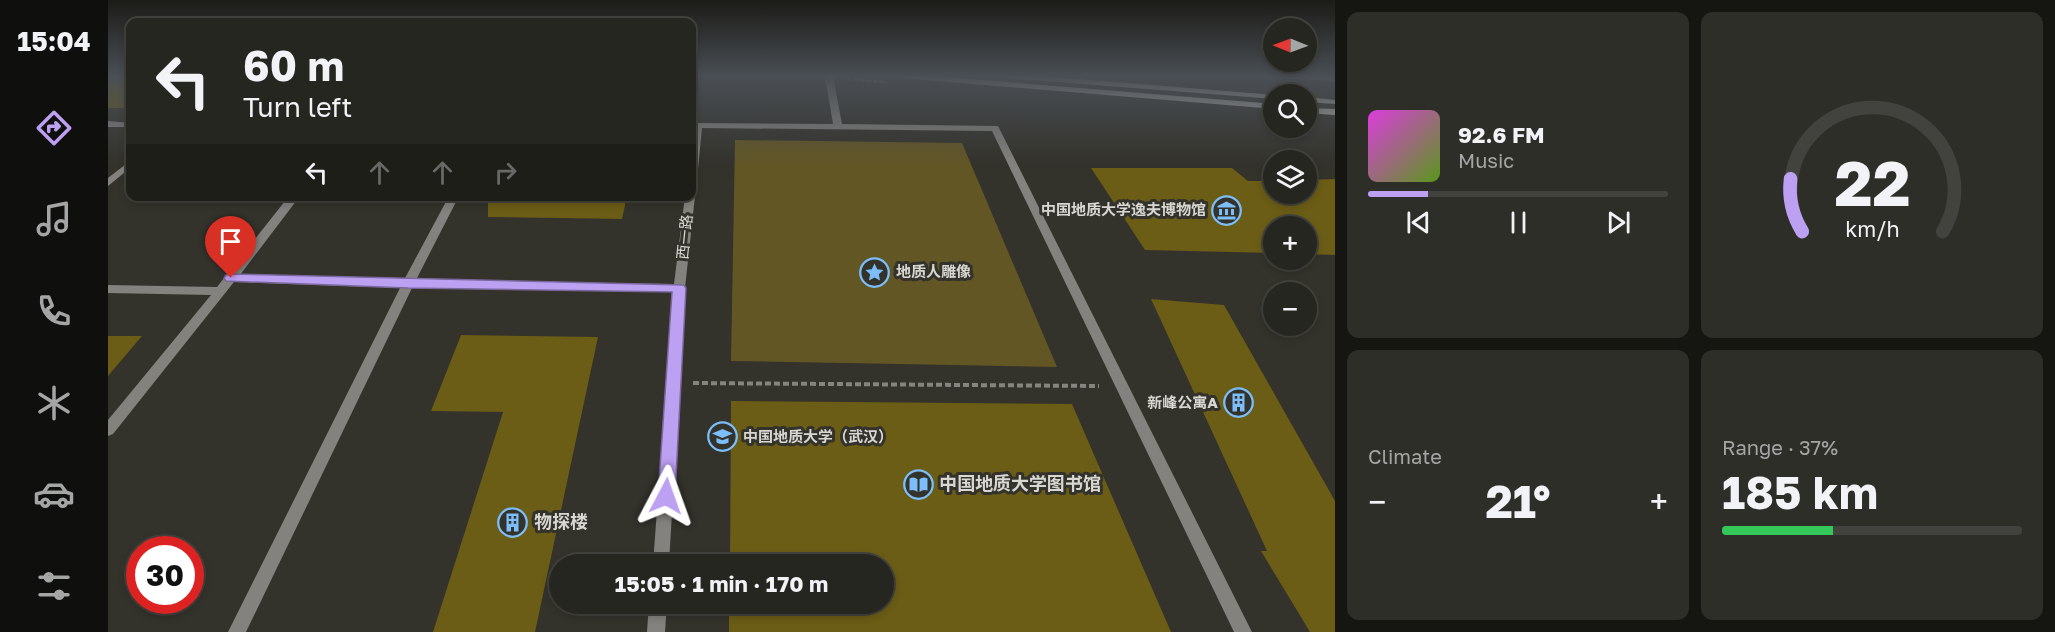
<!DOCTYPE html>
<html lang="en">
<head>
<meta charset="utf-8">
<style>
	body { margin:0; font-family:"Golos Text","Noto Sans SC",sans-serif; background:#2e2e29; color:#f1f3f6; height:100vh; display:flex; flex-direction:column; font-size:22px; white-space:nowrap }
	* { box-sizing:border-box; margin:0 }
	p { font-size:20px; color:#a4a5a5 }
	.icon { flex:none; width:33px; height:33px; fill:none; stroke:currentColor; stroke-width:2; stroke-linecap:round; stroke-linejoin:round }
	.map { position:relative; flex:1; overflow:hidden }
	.details { display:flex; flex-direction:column; gap:12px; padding:12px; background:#151512; width:720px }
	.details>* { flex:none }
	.top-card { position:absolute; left:18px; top:18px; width:570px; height:183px; border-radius:12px; box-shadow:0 3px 9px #0003,0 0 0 2px #42433e; background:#262620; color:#f1f3f6; overflow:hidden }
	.needle { width:39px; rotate:271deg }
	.fabs { position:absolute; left:1155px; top:18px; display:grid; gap:12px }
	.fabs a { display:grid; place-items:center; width:54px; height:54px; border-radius:50%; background:#262620; box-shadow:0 3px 9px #0003,0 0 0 2px #42433e; font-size:30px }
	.speed { position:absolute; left:18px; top:536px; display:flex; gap:12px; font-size:30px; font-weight:700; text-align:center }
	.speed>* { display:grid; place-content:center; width:78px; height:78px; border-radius:50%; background:#262620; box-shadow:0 3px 9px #0003,0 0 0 2px #42433e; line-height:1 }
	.speed .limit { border:9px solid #d22; background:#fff; color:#111 }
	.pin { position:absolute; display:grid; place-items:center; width:51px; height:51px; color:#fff; margin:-62px -26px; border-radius:50% 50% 50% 0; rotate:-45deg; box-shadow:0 0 6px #0007 }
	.pin .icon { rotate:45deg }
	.me { position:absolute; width:66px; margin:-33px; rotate:4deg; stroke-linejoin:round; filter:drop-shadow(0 0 4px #0008) }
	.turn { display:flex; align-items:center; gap:21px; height:126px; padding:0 18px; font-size:27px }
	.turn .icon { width:78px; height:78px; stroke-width:2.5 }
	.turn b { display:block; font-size:42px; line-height:51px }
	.lanes { display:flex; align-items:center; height:57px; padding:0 18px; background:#0003; justify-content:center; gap:30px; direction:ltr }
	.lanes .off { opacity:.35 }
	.big { font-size:45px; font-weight:700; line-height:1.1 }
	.details .tile { flex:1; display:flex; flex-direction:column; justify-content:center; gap:9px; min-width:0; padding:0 21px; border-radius:12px; background:#2e2e29 }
	.details .dial { align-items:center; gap:0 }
	.dial svg { height:156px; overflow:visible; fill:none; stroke:#42433e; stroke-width:7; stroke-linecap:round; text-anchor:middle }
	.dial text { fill:#f1f3f6; stroke:none }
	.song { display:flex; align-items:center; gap:18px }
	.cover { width:72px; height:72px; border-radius:9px; background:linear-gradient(135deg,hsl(300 70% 55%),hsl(90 70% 35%)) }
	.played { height:6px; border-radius:3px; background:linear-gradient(90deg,#bca0f2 20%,#42433e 20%) }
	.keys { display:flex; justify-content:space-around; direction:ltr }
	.heat { display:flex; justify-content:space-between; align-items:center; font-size:33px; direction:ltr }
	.charge { height:9px; border-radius:4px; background:linear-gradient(90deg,#34c759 37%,#42433e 0) }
	.details .tiles { flex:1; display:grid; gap:12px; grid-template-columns:repeat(2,1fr) }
	.trip { position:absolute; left:441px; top:554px; width:345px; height:60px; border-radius:30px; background:#262620; box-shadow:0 3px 9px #0003,0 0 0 2px #42433e; font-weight:700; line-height:60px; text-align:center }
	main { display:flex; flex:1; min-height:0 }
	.tabs { display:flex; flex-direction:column; width:108px; justify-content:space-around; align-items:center; background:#0f0f0d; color:#a4a5a5 }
	.tabs .icon { width:42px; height:42px }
	.tabs .selected { color:#bca0f2 }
	.tabs b { font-size:27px; color:#f1f3f6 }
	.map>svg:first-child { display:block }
</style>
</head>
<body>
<main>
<nav class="tabs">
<b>15:04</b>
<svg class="icon selected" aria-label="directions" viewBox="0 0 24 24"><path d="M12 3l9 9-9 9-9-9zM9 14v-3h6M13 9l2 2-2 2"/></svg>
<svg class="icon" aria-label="music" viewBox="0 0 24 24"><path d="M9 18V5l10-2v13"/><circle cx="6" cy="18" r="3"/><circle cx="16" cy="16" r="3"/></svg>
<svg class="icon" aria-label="phone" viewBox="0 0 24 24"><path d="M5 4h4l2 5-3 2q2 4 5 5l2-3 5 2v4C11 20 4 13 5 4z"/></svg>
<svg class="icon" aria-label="climate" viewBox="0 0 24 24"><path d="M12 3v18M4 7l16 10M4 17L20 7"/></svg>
<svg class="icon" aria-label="car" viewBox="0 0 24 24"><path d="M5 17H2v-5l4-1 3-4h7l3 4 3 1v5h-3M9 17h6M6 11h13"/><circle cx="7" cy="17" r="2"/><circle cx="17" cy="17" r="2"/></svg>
<svg class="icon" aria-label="filters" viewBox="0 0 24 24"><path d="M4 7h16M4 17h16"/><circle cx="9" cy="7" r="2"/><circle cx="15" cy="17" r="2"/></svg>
</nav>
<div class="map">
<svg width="1227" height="632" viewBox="0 0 1227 632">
	<rect width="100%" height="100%" fill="#33322b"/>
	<!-- green -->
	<polygon fill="#625625" points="627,140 854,143 949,367 623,361"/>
	<!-- building -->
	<g fill="#6b5c16">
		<rect x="0" y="76" width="22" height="32"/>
		<polygon points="983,168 1124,168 1140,181 1166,181 1166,194 1198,194 1198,180 1227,179 1227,255 1198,254 1198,226 1166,226 1166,253 1037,250"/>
		<polygon points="380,196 519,196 514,219 380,217"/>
		<polygon points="1043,299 1116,305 1227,501 1227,632 1202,632 1153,551 1159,551"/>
		<polygon points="353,335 490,337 427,632 325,632 395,412 323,411"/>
		<polygon points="0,336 34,336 0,376"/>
		<polygon points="623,401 964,404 1063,632 621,632 621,603 776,603 776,564 622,564"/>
	</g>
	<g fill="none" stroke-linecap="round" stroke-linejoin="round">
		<!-- path-far1 -->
		<polyline stroke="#85847e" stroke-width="3" stroke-dasharray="4.5 2" stroke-linecap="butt" points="739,79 779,82"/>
		<!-- path -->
		<polyline stroke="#85847e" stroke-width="4" stroke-dasharray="6 3" stroke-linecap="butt" points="585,383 991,386"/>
		<!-- street -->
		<g fill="#83827e" fill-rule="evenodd">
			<polygon points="717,76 725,76 734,124 890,126 1144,632 1126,632 884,131 594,128 589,179 584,182 584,143 587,123 725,124"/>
			<polygon points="1169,76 1227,77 1227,81 1173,78"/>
			<polygon points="0,121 22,123 22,127 0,127"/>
			<polygon points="22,161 22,168 0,186 0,178"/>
			<polygon points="584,193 587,196 577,288 561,564 545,564 565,292 304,288 138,632 120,632 292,288 126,282 5,434 0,436 0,420 103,295 0,293 0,285 109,287 181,196 192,196 132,275 296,280 341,196 351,196 308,280 566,284 577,196 584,196"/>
			<polygon points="541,603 559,603 557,632 539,632"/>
		</g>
		<!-- secondary -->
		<g fill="#b1afaa" fill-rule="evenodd">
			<polygon points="790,76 828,76 1166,104 1166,109 794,78"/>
			<polygon points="893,76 933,76 1166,95 1166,99 897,78"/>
			<polygon points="1198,97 1227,100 1227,104 1198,102"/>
			<polygon points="1198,108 1227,109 1227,115 1198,113"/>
		</g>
	</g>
	<!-- sky -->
	<linearGradient id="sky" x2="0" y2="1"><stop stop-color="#1c1c18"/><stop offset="0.46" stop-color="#4a4f55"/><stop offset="1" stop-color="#4a4f55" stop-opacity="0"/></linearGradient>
	<rect width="1227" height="165" fill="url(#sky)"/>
	<!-- route -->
	<polygon fill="#bca0f2" stroke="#7a689d" stroke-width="1.5" points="123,274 576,285 578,288 567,496 564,502 558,504 552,502 550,496 564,292 300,288 118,281 116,278 118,275"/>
	<!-- icons -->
	<defs>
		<symbol id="museum-ring" viewBox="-11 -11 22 22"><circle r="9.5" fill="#33322b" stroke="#7cbef9" stroke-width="1.5"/><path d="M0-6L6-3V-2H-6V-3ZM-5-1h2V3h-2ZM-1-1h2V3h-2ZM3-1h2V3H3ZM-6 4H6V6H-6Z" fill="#7cbef9"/></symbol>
		<symbol id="sight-ring" viewBox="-11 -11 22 22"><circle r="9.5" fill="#33322b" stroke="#7cbef9" stroke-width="1.5"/><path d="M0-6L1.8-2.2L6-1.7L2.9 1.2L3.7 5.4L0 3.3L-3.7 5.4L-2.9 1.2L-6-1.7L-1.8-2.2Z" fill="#7cbef9"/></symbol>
		<symbol id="building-ring" viewBox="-11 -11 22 22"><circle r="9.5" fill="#33322b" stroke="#7cbef9" stroke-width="1.5"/><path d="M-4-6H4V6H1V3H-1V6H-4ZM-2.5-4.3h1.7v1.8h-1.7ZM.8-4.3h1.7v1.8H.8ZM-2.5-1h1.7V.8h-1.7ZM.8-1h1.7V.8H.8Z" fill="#7cbef9"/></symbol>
		<symbol id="university-ring" viewBox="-11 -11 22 22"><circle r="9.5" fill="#33322b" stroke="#7cbef9" stroke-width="1.5"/><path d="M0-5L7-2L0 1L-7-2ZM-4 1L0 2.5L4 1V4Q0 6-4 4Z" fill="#7cbef9"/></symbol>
		<symbol id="library-ring" viewBox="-11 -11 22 22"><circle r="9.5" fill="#33322b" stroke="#7cbef9" stroke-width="1.5"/><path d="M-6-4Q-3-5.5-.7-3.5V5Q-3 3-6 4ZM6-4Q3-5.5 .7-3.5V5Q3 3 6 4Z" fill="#7cbef9"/></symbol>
	</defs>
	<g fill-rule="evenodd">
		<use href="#museum-ring" x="1102" y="194" width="33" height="33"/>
		<use href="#sight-ring" x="750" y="256" width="33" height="33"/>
		<use href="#building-ring" x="1114" y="386" width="33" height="33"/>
		<use href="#university-ring" x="598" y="420" width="33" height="33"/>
		<use href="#library-ring" x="794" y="468" width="33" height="33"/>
		<use href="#building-ring" x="388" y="506" width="33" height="33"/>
	</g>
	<g text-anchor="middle" stroke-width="6" stroke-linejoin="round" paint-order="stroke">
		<!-- poi labels -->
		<g font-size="15" font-weight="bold" fill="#d8d7d2" stroke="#33322b" text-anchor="end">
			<text x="1098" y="215">中国地质大学逸夫博物馆</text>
			<text x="788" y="277" text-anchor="start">地质人雕像</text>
			<text x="1110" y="408">新峰公寓A</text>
			<text x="635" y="442" text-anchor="start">中国地质大学（武汉）</text>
		</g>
		<!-- street labels -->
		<g font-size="15" fill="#d8d7d2" stroke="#33322b">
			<text transform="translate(577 237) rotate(-84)" y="5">西一路</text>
		</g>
		<!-- near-poi labels -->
		<g font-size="18" font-weight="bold" fill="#d8d7d2" stroke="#33322b" text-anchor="start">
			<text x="831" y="490">中国地质大学图书馆</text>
			<text x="426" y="528">物探楼</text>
		</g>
	</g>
</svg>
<div class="fabs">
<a><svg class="needle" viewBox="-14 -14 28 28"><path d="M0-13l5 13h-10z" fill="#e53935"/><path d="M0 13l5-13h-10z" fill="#a4a5a5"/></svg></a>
<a><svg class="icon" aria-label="search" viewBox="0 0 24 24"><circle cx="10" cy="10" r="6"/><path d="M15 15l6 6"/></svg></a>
<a><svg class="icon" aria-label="layers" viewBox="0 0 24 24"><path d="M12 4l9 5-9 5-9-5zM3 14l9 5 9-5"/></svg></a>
<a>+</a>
<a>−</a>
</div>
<div class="speed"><div class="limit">30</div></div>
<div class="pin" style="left:123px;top:278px;background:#d93025"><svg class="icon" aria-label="arrive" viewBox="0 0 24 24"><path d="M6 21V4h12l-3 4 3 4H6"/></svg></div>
<svg class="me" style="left:558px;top:496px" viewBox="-20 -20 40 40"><path d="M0-17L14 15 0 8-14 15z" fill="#bca0f2" stroke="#fff" stroke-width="4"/></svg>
<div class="trip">15:05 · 1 min · 170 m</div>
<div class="top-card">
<div class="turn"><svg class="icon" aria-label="left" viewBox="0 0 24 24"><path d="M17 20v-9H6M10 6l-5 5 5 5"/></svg><div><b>60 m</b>Turn left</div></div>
<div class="lanes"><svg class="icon" aria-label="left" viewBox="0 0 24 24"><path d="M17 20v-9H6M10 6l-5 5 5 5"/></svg><svg class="icon off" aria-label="ahead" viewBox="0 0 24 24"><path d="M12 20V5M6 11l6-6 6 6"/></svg><svg class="icon off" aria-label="ahead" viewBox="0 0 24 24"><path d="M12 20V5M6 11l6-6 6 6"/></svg><svg class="icon off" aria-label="right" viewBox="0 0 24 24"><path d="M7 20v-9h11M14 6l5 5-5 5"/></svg></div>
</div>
</div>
<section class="details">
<div class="tiles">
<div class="tile">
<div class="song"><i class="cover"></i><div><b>92.6 FM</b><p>Music</p></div></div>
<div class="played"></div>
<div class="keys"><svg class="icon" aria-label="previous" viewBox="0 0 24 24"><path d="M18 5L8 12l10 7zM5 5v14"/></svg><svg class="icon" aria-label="pause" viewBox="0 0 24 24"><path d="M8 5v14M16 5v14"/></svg><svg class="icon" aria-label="next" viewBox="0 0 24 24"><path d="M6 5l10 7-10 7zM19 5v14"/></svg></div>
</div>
<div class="tile dial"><svg viewBox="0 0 100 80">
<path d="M14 69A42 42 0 1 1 86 69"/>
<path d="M14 69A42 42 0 0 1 8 42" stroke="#bca0f2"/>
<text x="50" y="56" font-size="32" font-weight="700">22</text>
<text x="50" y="72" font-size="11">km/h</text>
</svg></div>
<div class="tile"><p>Climate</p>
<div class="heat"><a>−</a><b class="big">21°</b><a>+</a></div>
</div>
<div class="tile"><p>Range · 37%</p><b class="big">185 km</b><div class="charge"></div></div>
</div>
</section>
</main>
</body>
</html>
